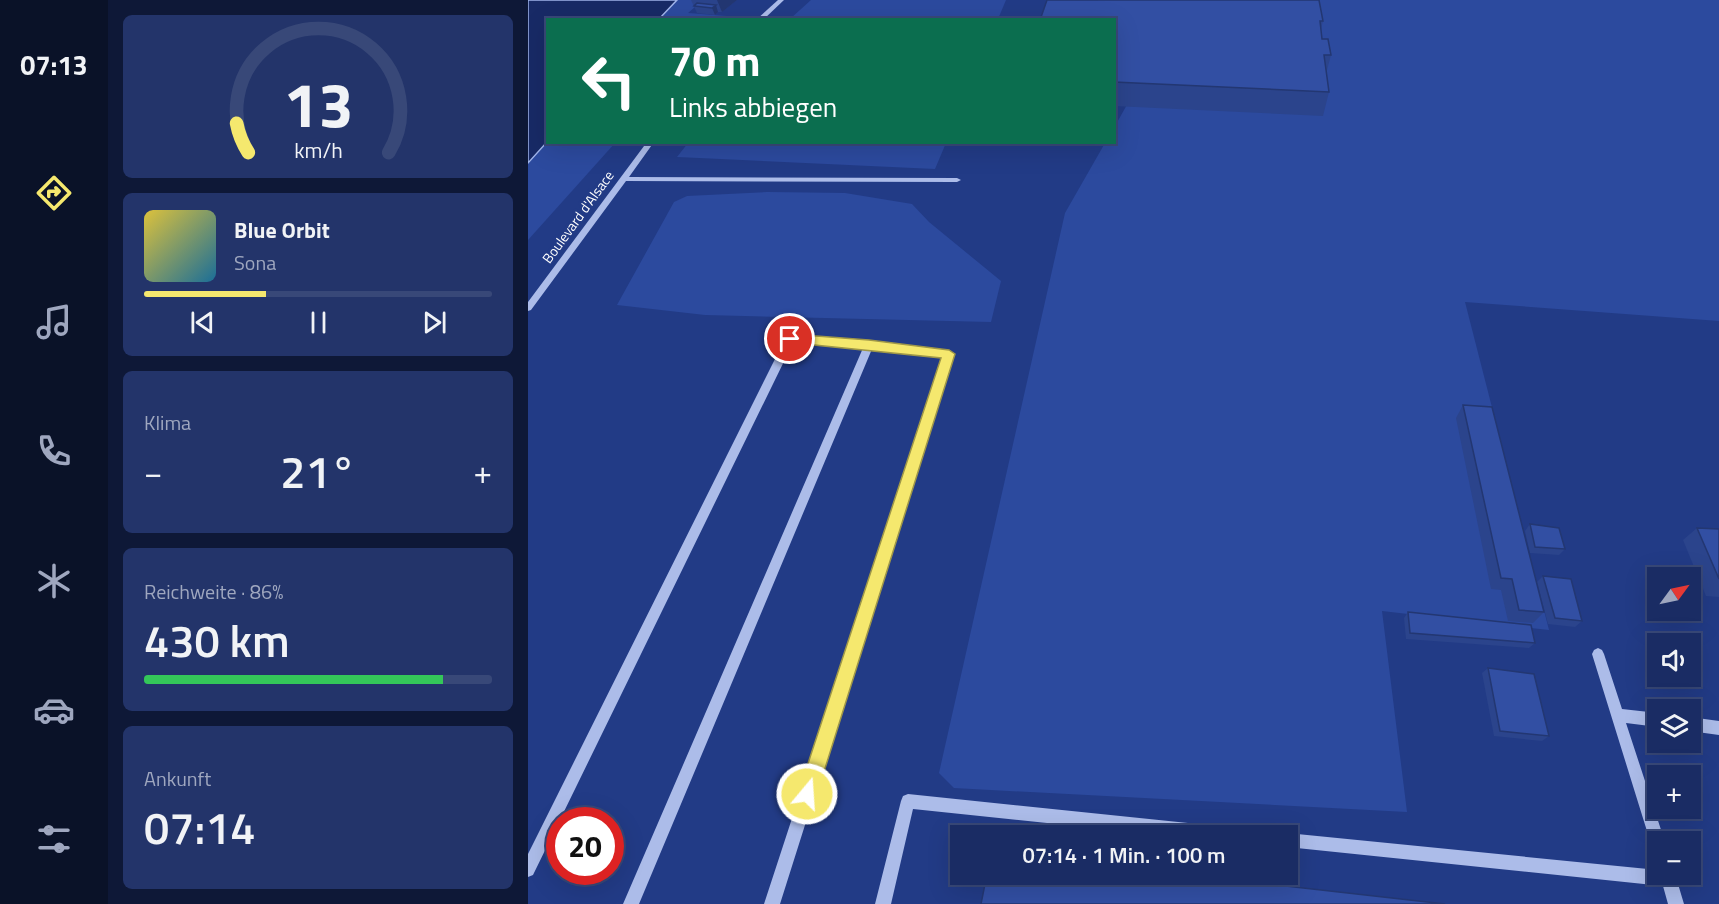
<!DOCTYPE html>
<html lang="de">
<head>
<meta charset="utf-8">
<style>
	body { margin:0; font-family:"Titillium Web",sans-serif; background:#23346a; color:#f1f3f6; height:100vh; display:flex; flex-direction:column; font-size:22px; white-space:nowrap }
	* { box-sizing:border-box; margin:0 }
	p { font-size:20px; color:#9fa7bf }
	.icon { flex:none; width:33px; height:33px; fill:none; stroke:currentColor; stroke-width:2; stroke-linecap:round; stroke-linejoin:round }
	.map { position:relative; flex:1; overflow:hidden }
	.panel { display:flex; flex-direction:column; gap:15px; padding:15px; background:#0e1837; width:420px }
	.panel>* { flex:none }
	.banner { position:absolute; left:18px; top:18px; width:570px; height:126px; border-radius:0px; box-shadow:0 6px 24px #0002,0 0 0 2px #384878; background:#0b6e4f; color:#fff; overflow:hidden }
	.needle { width:39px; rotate:57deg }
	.fabs { position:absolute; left:1119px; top:567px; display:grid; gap:12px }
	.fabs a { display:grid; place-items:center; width:54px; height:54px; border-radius:0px; background:#1a2c64; box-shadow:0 6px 24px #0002,0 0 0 2px #384878; font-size:30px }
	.speed { position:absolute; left:18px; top:807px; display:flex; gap:12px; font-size:30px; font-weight:700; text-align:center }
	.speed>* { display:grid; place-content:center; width:78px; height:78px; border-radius:50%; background:#1a2c64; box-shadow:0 6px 24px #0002,0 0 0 2px #384878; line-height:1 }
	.speed .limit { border:9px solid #d22; background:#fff; color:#111 }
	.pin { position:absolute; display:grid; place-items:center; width:51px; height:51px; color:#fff; margin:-26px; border:3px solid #fff; border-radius:50%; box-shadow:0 2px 6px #0007 }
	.me { position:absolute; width:66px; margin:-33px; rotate:18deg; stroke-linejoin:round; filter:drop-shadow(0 0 4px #0008) }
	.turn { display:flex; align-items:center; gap:21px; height:126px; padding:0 24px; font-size:27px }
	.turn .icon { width:78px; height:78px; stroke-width:2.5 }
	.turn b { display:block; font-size:42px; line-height:51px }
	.big { font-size:45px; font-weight:600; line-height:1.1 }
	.panel .tile { flex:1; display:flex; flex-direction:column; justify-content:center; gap:9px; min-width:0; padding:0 21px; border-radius:9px; background:#23346a }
	.panel .dial { align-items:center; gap:0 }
	.dial svg { height:156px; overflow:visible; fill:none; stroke:#384878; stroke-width:7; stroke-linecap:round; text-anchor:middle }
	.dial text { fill:#f1f3f6; stroke:none }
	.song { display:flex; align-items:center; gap:18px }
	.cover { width:72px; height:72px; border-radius:9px; background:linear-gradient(135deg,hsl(50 70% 55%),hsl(200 70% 35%)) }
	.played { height:6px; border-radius:3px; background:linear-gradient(90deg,#f5e86e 35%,#384878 35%) }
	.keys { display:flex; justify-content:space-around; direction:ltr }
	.heat { display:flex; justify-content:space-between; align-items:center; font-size:33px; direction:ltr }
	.charge { height:9px; border-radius:4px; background:linear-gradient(90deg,#34c759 86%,#384878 0) }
	.trip { position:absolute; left:422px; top:825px; width:348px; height:60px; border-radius:0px; background:#1a2c64; box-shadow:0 6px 24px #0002,0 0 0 2px #384878; font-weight:600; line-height:60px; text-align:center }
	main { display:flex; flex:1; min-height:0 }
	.tab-bar { display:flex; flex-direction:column; width:108px; justify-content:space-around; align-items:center; background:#0a1228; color:#9fa7bf }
	.tab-bar .icon { width:42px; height:42px }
	.tab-bar .active { color:#f5e86e }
	.tab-bar b { font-size:27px; color:#f1f3f6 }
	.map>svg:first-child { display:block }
</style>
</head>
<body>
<main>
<nav class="tab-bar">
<b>07:13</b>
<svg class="icon active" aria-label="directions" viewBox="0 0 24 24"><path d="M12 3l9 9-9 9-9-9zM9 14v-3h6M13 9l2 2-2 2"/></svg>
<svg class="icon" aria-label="music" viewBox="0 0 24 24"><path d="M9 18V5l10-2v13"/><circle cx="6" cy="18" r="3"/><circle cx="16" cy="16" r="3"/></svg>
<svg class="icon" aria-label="phone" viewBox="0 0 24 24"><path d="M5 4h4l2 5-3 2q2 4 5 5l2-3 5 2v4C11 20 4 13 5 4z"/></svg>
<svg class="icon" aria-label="climate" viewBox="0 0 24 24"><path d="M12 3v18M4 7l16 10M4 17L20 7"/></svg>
<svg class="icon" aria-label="car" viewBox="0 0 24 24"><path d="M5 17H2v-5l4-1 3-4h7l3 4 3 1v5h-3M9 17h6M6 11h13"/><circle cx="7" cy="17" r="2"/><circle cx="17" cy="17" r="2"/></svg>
<svg class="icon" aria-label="filters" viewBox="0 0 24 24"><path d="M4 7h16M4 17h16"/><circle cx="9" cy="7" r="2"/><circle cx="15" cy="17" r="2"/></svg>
</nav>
<section class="panel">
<div class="tile dial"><svg viewBox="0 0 100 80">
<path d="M14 69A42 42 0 1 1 86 69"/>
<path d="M14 69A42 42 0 0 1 8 54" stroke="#f5e86e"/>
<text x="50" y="56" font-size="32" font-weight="700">13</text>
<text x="50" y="72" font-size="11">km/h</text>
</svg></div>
<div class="tile">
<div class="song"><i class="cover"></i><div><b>Blue Orbit</b><p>Sona</p></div></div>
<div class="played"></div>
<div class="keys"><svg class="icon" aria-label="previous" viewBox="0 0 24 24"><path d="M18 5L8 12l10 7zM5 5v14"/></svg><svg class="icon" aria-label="pause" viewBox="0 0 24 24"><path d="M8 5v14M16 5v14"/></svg><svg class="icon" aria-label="next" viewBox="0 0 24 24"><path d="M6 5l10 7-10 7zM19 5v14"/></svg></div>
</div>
<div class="tile"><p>Klima</p>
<div class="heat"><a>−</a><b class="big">21°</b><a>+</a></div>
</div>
<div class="tile"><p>Reichweite · 86%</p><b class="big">430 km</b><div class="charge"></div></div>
<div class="tile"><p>Ankunft</p><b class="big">07:14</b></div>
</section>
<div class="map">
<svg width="1191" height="904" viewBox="0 0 1191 904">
	<rect width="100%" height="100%" fill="#223b86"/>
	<!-- green -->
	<g fill="#2c4a9e">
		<polygon points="149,0 175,0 160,13 199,16 196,20 131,20"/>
		<polygon points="283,0 478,0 470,19 262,19"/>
		<polygon points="658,0 1191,0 1191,321 937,302 1021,630 854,611 879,812 426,788 411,773 537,213 577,143 586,142 587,126"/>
		<polygon points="19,142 87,143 0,240 0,163"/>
		<polygon points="160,143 160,142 418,143 407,169 149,157"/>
		<polygon points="239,192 317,193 384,204 401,222 473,281 463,322 177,315 89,305 146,202 159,196"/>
	</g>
	<!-- water -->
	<polygon fill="#182a66" stroke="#a0b4ea" stroke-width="1.5" points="0,0 149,0 131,19 20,20 19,142 0,163"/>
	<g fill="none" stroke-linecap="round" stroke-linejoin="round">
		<!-- minor -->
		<g fill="#acbce9" fill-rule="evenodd">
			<polygon points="250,0 256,0 235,20 228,20"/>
			<polygon points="119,142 126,142 101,177 429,178 433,180 429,182 98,181 3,310 0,311 0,302"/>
			<polygon points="262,336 341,342 421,351 426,354 252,904 236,904 415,357 344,349 111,904 95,904 335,348 265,343 5,875 0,877 0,854 257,339"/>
			<polygon points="1070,648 1074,650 1076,654 1094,709 1130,713 1130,727 1098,723 1137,842 1130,842 1130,851 1125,849 1123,844 1064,654 1066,650"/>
			<polygon points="1162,717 1191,721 1191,735 1162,731"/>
			<polygon points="380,794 718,829 723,831 725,836 643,836 385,809 363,904 347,904 373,801 375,796"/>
			<polygon points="759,833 1130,870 1130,874 1147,874 1156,904 1140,904 1135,886 759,847 759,836 754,836"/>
		</g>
	</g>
	<!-- wall -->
	<g fill="#2b448c">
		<polygon points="163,0 209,0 194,12 190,12 187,15 169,13"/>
		<polygon points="586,20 795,21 793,29 794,39 803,55 798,74 801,92 795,116 586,106"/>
		<polygon points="935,405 1016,612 1005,623 980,621 973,590 963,589 928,418"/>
		<polygon points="1002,524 1037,549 1031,555 1002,553 997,531"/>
		<polygon points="1169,528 1191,529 1191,597 1178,596 1155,540"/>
		<polygon points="1015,576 1054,621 1047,627 1020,624 1009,582"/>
		<polygon points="880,612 1007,643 1001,648 878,639 876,618"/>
		<polygon points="960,668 1021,736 1014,741 966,736 954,673"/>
	</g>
	<!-- shaded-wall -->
	<g fill="#233772">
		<polygon points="189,0 209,0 194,12"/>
		<polygon points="188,5 190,12 187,15 184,8"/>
	</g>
	<!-- building -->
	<g fill="#324fa3" stroke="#233772" stroke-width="1.5">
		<polygon points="519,0 791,0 795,21 792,21 794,39 800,39 803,55 796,55 801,92 586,82 586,20 512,20"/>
		<polygon points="169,3 188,5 184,8 166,6"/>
		<polygon points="163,17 173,18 171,20 160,20"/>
		<polygon points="935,405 964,407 1016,612 991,610 984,579 973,578"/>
		<polygon points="1002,524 1031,528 1037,549 1007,547"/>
		<polygon points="1169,528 1191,529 1191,579"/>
		<polygon points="1015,576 1043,579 1054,621 1027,618"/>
		<polygon points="880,612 1003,625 1007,643 882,633"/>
		<polygon points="960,668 1006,674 1021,736 972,731"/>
		<polygon points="459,874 651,874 917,904 453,904"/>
	</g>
	<!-- route -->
	<polygon fill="#f5e86e" stroke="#9f9748" stroke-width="1.5" points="262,334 341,340 421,350 427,354 289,794 286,801 279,803 273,801 270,794 413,358 257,342 257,336"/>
	<g text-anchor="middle" stroke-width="6" stroke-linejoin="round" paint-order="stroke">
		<!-- far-street labels -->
		<g font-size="14" fill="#fff" stroke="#223b86">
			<text transform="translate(50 217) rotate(-54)" y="5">Boulevard d'Alsace</text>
		</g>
	</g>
</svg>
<div class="fabs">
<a><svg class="needle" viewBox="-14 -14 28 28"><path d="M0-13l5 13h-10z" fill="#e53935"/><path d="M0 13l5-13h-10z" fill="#9fa7bf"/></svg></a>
<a><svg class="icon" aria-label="sound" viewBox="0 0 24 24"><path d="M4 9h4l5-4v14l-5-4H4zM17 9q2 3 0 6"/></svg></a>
<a><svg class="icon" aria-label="layers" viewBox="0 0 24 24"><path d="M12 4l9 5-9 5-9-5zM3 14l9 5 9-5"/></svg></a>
<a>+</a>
<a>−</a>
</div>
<div class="speed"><div class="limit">20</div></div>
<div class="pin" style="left:262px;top:339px;background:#d93025"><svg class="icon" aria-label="arrive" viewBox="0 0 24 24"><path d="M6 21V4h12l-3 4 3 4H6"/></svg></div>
<svg class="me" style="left:279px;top:794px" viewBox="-20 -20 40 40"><circle r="17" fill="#f5e86e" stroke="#fff" stroke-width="3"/><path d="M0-11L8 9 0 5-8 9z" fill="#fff"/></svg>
<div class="trip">07:14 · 1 Min. · 100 m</div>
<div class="banner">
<div class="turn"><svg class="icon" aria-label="left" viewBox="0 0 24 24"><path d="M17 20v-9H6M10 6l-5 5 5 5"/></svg><div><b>70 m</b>Links abbiegen</div></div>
</div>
</div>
</main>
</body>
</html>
